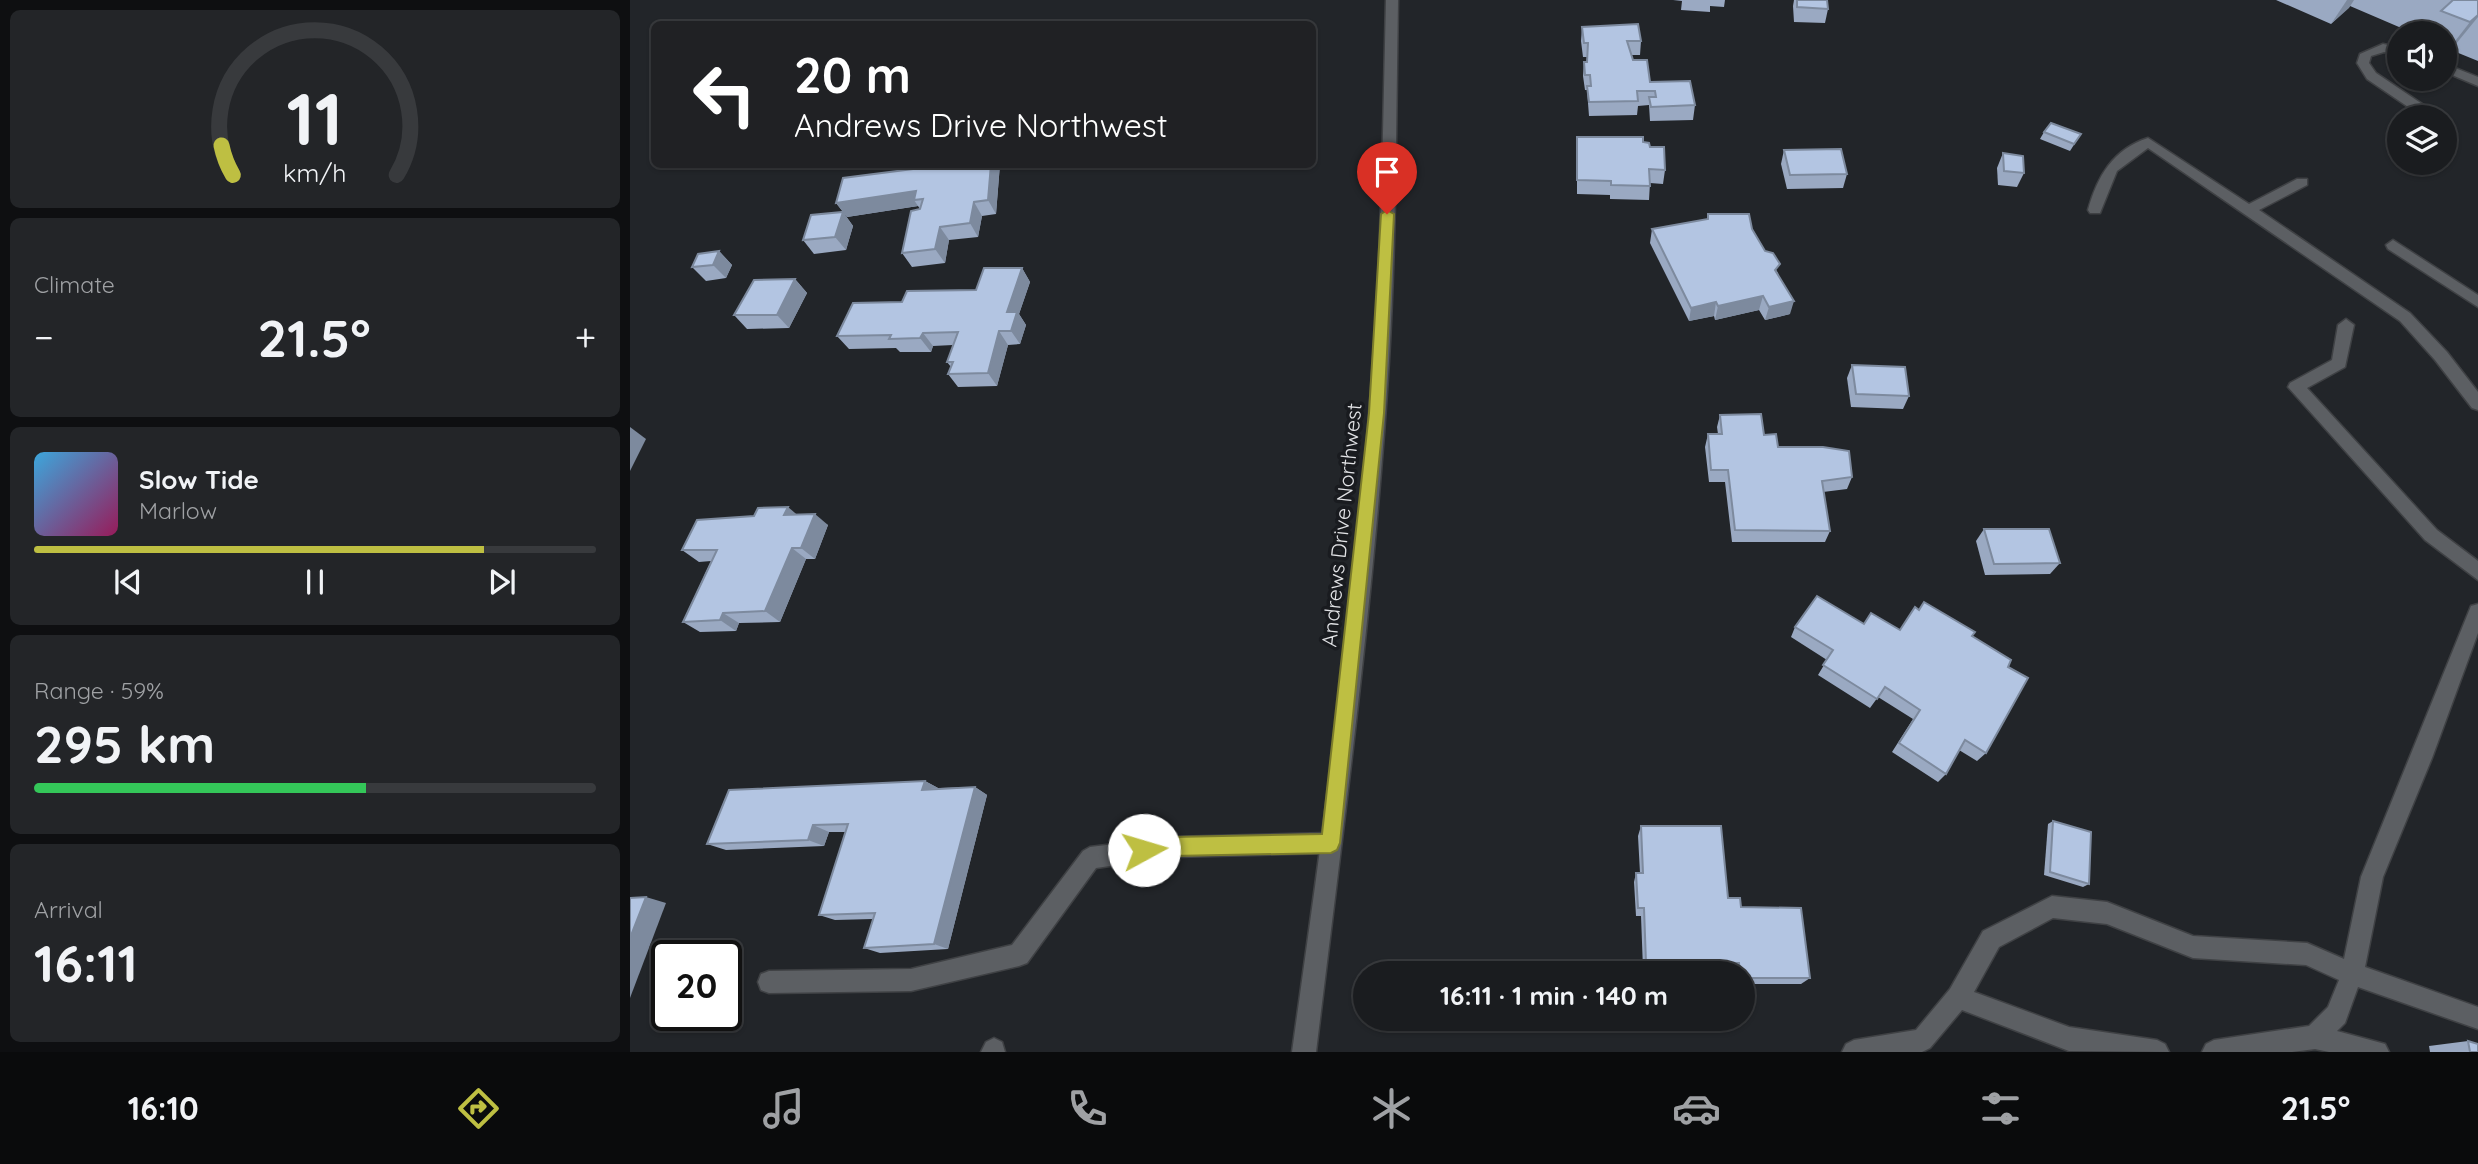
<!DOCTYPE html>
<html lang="en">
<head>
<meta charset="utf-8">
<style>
	body { margin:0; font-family:Quicksand,sans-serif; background:#232528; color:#f1f3f6; height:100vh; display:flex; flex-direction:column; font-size:26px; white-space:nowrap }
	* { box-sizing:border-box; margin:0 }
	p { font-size:23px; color:#9fa1a4 }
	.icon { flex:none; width:38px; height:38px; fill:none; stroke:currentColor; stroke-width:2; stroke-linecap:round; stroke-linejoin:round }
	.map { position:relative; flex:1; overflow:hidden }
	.side { display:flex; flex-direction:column; gap:10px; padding:10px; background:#0e0f11; width:630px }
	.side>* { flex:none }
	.guide { position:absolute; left:21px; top:21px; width:665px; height:147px; border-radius:10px; box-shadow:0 2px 5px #0004,0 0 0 2px #383a3d; background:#202124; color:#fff; overflow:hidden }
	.controls { position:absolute; left:1757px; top:21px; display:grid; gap:14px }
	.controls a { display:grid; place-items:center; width:70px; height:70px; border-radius:50%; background:#1a1c1f; box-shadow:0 2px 5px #0004,0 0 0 2px #383a3d; font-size:35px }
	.speed { position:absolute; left:21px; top:940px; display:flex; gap:14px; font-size:35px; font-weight:700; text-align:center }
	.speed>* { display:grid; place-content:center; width:91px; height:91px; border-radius:50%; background:#1a1c1f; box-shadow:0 2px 5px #0004,0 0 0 2px #383a3d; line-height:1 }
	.speed .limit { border:4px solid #111; border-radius:10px; background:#fff; color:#111 }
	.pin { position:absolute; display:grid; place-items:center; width:60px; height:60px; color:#fff; margin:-72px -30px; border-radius:50% 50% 50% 0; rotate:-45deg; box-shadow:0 0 7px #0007 }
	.pin .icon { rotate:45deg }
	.me { position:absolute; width:77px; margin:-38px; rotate:84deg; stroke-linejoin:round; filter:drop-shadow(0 0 5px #0008) }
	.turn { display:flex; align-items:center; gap:24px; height:147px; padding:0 28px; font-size:32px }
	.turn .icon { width:91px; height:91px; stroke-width:2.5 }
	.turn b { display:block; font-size:49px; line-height:60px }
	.big { font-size:52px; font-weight:700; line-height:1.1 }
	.side .tile { flex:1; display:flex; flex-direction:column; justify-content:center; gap:10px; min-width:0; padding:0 24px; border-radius:10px; background:#232528 }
	.side .dial { align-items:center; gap:0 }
	.dial svg { height:182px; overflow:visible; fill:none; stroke:#383a3d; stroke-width:7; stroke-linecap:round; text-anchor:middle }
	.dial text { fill:#f1f3f6; stroke:none }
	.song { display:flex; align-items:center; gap:21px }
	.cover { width:84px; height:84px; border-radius:10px; background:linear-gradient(135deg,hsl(200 70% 55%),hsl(330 70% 35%)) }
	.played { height:7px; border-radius:4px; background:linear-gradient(90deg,#bebf42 80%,#383a3d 80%) }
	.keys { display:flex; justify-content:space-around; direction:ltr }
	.heat { display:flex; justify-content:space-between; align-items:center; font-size:38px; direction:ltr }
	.charge { height:10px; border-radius:5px; background:linear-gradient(90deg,#34c759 59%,#383a3d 0) }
	.trip { position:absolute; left:723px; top:961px; width:402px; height:70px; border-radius:35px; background:#1a1c1f; box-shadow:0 2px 5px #0004,0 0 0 2px #383a3d; font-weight:700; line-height:70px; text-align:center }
	.dock { display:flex; height:112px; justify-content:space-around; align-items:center; background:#0a0b0c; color:#9fa1a4 }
	.dock .icon { width:49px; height:49px }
	.dock .selected { color:#bebf42 }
	.dock b { font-size:32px; color:#f1f3f6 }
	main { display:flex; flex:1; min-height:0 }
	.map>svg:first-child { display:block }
</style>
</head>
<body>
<main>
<section class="side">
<div class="tile dial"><svg viewBox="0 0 100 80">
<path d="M14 69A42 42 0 1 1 86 69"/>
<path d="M14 69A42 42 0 0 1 9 56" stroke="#bebf42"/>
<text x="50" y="56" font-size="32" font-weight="700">11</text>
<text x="50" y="72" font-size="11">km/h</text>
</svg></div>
<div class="tile"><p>Climate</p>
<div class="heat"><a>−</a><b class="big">21.5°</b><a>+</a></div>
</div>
<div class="tile">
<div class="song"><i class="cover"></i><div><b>Slow Tide</b><p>Marlow</p></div></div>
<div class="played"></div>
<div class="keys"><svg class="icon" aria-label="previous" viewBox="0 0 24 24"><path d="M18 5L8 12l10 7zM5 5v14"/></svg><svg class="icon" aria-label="pause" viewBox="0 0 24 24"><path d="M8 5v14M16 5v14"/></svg><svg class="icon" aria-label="next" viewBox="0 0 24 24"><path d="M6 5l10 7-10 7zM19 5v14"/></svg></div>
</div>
<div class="tile"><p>Range · 59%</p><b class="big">295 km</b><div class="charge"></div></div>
<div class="tile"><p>Arrival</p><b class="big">16:11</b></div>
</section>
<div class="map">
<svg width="1848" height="1052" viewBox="0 0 1848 1052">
	<rect width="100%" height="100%" fill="#222529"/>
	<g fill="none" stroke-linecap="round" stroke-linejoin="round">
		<defs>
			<g id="lane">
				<polygon points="1753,44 1769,47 1769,55 1754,52 1741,56 1739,63 1746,73 1804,112 1804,117 1793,117 1737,79 1727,63 1730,54"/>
				<polygon points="1815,64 1848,77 1848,86 1815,72"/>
				<path d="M1518,138l101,66 48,-25h10v6l-48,25 151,103 37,39 31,40v18l-6,-2 -37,-48 -35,-39 -252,-173 -31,23 -17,42h-10l-2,-3c9,-33 25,-61 60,-72z"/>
				<polygon points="1763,240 1848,295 1848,307 1758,249 1756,245"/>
				<polygon points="1716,319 1724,325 1715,367 1677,388 1807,530 1848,561 1848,580 1795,540 1658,387 1660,383 1702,360 1708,325"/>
				<polygon points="1848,604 1848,633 1802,758 1753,877 1735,967 1848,1007 1848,1029 1728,987 1715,1023 1707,1031 1755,1044 1759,1052 1699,1052 1685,1049 1662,1052 1572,1052 1576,1044 1584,1040 1679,1026 1698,1007 1709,980 1676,965 1563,958 1477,924 1423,918 1369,947 1344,992 1439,1027 1527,1040 1535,1044 1539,1052 1439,1051 1332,1010 1300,1048 1292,1052 1212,1052 1216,1044 1224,1040 1286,1030 1320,989 1353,931 1422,896 1477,902 1563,936 1677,943 1714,959 1731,877 1841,606"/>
				<polygon points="701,833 708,836 711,843 708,850 701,853 542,857 466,868 397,963 389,966 281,991 139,993 131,990 128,982 131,974 139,971 281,969 382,945 453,851 460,847 542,837"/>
			</g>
			<g id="street">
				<path d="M756,0h12c-2,120 -2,241 -9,361 -14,231 -45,461 -73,691h-24c32,-229 65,-460 81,-691 9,-120 10,-241 13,-361z"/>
				<polygon points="364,1038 372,1042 375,1052 351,1052 356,1042"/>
			</g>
		</defs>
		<!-- lane casing -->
		<use href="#lane" stroke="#3f4144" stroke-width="3"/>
		<!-- street casing -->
		<use href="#street" stroke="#3f4144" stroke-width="3"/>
		<!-- lane -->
		<use href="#lane" fill="#5c5f63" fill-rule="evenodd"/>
		<!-- street -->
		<use href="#street" fill="#5c5f63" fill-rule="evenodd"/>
	</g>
	<!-- wall -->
	<g fill="#9aa9c2">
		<polygon points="1043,0 1095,0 1094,7 1080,6 1080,12 1051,10 1052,1"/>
		<polygon points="1164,0 1197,0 1198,9 1195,23 1164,22 1163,6"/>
		<polygon points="1646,0 1848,0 1848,61 1821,50 1815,56 1815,33 1783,33 1720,6 1701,24"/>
		<polygon points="952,27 1011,41 1010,55 1001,55 1003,60 1020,82 1065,105 1063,120 1020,121 1019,105 1008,106 1007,115 959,116 957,90 955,90 953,76 954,62 957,62 957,57 953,57 951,41"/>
		<polygon points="1414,132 1451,134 1440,151 1410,139"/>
		<polygon points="947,137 1013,142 1020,147 1035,170 1033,184 1020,183 1019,200 980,199 980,195 947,194"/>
		<polygon points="1154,150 1217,174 1213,188 1157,189 1151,164"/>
		<polygon points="1373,153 1394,173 1387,187 1368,185 1367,168"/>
		<polygon points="370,164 366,214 352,216 348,237 319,240 315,263 282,267 272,253 290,209 288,206 217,217 206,203"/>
		<polygon points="213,212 223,226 216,250 184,254 173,240"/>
		<polygon points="1022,229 1122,229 1148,273 1160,314 1135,320 1129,310 1085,320 1084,316 1059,321 1020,243"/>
		<polygon points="89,251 102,265 96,278 76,281 62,267"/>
		<polygon points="392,268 400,282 389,314 396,325 390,344 378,345 367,386 328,387 318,374 321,367 317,362 323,345 303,346 301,352 270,352 266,348 219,349 207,336 272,302 346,290"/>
		<polygon points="165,279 177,293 159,328 117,329 104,315"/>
		<polygon points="1222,365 1279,396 1273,409 1221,407 1217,378"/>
		<polygon points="1090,415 1134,435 1148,447 1222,477 1217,489 1193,492 1200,531 1195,542 1102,542 1095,482 1079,482 1075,447 1078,434 1088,434 1087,427"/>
		<polygon points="166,514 198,525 185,559 176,559 150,622 109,623 106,631 70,632 53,622 81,561 69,562 52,550"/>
		<polygon points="1354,529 1430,563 1420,574 1355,575 1346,541"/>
		<polygon points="1234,624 1270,630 1342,636 1378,667 1356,753 1347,761 1329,750 1316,774 1308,782 1262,752 1283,719 1248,697 1240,708 1188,675 1197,660 1161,637 1165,627"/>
		<polygon points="295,781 308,788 345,787 357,795 318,949 250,953 234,948 243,919 205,920 189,915 216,832 199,832 194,846 96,850 77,844"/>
		<polygon points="1423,821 1459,884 1453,887 1414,875 1418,824"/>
		<polygon points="1011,826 1111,907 1180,978 1171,984 1113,984 1113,973 1103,973 1103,969 1013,969 1011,916 1006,916 1004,882 1006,873 1010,873 1008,836"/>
		<polygon points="1838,1041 1848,1052 1800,1052 1799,1046"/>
	</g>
	<!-- shaded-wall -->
	<g fill="#7d8a9e">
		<polygon points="1717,0 1724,0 1719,8 1701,24"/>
		<polygon points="1848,15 1848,17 1821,50 1815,56 1815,54 1840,22"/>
		<polygon points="361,164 370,164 366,214 358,200"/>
		<polygon points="286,191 284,200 288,206 217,217 206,203"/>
		<polygon points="344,202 352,216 348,237 340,223"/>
		<polygon points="213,212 223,226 216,250 205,237"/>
		<polygon points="310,227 319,240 315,263 305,249"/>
		<polygon points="89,251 102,265 96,278 83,265"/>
		<polygon points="392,268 400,282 389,314 396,325 390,344 381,331 377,312"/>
		<polygon points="165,279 177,293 159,328 147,315"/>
		<polygon points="1133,296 1129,310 1085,320 1088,306"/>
		<polygon points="1164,301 1160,314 1135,320 1139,307"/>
		<polygon points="1086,302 1084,316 1059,321 1061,308"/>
		<polygon points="369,331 378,345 367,386 358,373"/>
		<polygon points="293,333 303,346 301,352 290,338"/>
		<polygon points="0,427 16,439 0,471"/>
		<polygon points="158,507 171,518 154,515"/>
		<polygon points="185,514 198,525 185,559 171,548"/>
		<polygon points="162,548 176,559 150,622 135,611"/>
		<polygon points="93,613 109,623 106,631 90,620"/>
		<polygon points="295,781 308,788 292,790"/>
		<polygon points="345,787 357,795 318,949 304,944"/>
		<polygon points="183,825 199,832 194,846 178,840"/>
		<polygon points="16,897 36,903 0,998 0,938"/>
	</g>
	<!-- building -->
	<g fill="#b3c5e2" stroke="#7d8a9e" stroke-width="2">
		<polygon points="1167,0 1197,0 1198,9 1167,7"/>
		<polygon points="1823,0 1848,0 1848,15 1840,22 1811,11"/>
		<polygon points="1008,24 1011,41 997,41 1003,60 1017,60 1020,82 1060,81 1065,105 1021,107 1019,97 1026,97 1025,91 1007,91 1008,101 959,102 957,86 961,86 960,75 955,75 954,62 957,62 958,43 954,43 952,27"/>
		<polygon points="1421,123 1451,134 1444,144 1414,132"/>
		<polygon points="947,137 1013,137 1013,142 1019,143 1020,147 1034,147 1035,170 1019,169 1020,186 981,185 981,181 947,180"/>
		<polygon points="1211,149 1217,174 1160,175 1154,150"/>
		<polygon points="1373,153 1393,156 1394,173 1374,171"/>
		<polygon points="322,164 361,164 358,200 344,202 340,223 310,227 305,249 272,253 281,211 290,209 293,199 284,200 286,191 206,203 213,178"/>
		<polygon points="213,212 205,237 173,240 181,215"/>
		<polygon points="1078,214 1119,214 1122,229 1135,251 1143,253 1150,264 1145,270 1164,301 1139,307 1133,296 1088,306 1086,302 1061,308 1022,229 1078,219"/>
		<polygon points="89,251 83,265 62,267 68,254"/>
		<polygon points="354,268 392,268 377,312 387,312 381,331 369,331 358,373 318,374 323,362 317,362 328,332 293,333 290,338 259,339 261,335 207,336 223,303 272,302 277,291 346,290"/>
		<polygon points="165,279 147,315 104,315 124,280"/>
		<polygon points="1222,365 1275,367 1279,396 1226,394"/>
		<polygon points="1131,414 1134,435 1146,434 1148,447 1193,447 1219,451 1222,477 1192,481 1200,531 1105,530 1098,470 1081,470 1078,434 1092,434 1090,415"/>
		<polygon points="158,507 154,515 185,514 171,548 162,548 135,611 93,613 90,620 53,622 87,550 52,550 67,520 124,516 128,508"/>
		<polygon points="1354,529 1419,529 1430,563 1364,564"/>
		<polygon points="1187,596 1234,624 1241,613 1270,630 1285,607 1289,610 1294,602 1345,632 1342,636 1381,660 1378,667 1398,678 1356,753 1335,740 1316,774 1269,743 1290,710 1255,687 1247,699 1193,665 1203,650 1165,627"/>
		<polygon points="295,781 292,790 345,787 304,944 234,948 245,913 189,915 218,824 183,825 178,840 77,844 99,790"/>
		<polygon points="1423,821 1461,832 1459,884 1420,872"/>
		<polygon points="1011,826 1091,826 1098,898 1110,898 1111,907 1171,908 1180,978 1113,978 1113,973 1110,973 1109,963 1016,963 1014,908 1008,908 1006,873 1013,873"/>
		<polygon points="16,897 0,938 0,898"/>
		<polygon points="1838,1041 1848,1044 1848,1052 1840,1052"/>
	</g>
	<!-- route -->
	<polygon fill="#bebf42" stroke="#7c7c2b" stroke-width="2" points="757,210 764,214 754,413 710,843 707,850 701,853 542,856 514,860 508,857 505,850 508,844 542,837 692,834 739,413 751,214"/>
	<g text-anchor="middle" stroke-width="7" stroke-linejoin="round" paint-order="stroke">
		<!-- street labels -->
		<g font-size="21" fill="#e2e3e6" stroke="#191b1f">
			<text transform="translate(712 525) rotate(-84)" y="7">Andrews Drive Northwest</text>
		</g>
	</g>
</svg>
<div class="controls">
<a><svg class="icon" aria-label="sound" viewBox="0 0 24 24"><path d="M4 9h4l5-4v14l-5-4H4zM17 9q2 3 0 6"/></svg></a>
<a><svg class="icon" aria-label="layers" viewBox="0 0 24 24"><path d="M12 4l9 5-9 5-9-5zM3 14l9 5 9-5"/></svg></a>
</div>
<div class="speed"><div class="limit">20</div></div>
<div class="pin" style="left:757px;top:214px;background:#d93025"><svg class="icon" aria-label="arrive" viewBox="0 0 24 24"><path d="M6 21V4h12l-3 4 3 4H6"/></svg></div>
<svg class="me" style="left:514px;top:850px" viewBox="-20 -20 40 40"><circle r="19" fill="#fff"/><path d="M0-13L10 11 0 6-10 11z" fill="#bebf42"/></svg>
<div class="trip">16:11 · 1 min · 140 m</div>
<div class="guide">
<div class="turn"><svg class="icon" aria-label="left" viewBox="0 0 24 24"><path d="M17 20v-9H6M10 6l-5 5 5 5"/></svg><div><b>20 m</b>Andrews Drive Northwest</div></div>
</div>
</div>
</main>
<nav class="dock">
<b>16:10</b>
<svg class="icon selected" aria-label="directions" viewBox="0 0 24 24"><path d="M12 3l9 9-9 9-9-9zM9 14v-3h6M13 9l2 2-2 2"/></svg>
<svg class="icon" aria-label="music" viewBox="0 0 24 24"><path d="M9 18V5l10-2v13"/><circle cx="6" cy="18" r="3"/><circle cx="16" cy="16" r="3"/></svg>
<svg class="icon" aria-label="phone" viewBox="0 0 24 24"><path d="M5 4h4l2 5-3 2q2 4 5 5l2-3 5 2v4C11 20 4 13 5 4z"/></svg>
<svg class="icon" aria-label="climate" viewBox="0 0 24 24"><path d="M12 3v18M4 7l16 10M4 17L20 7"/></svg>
<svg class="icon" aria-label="car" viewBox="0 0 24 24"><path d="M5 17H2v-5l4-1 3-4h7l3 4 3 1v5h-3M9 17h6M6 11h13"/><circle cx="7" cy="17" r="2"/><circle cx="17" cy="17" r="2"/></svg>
<svg class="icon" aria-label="filters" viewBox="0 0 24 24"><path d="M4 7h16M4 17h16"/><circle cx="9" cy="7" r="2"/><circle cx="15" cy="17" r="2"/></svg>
<b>21.5°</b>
</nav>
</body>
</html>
